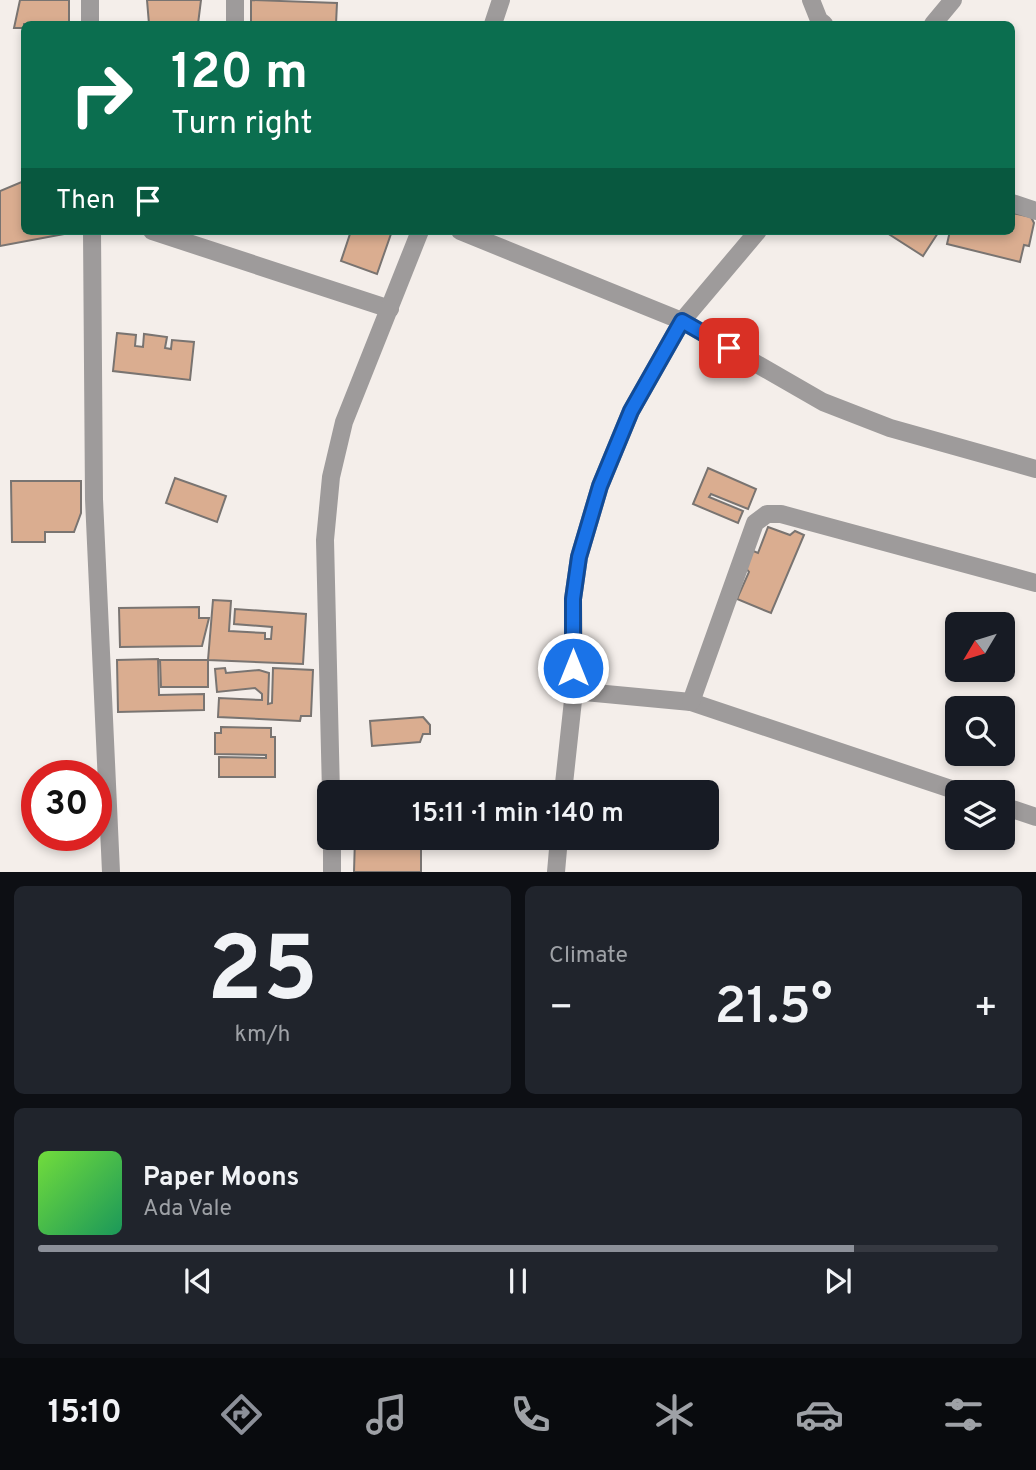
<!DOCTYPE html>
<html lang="en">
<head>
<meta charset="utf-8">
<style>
	body { margin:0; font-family:Overpass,sans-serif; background:#20242c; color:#f1f3f6; height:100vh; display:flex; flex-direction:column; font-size:26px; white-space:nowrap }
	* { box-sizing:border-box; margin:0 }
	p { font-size:23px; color:#9ea1a6 }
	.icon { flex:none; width:38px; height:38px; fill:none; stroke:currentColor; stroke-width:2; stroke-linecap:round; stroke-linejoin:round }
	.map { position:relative; height:872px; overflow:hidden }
	.side { display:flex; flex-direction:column; gap:14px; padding:14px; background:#0d0f14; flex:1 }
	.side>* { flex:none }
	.hud { position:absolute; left:21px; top:21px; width:994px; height:214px; border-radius:10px; box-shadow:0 4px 10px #0003; background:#0b6e4f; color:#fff; overflow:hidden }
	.needle { width:46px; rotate:232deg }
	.fabs { position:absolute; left:945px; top:612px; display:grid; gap:14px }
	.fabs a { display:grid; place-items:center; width:70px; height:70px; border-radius:10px; background:#171b24; box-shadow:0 4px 10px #0003; font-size:35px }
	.speed { position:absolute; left:21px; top:760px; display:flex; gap:14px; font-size:35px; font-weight:700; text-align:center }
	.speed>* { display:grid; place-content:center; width:91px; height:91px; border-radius:50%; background:#171b24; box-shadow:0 4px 10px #0003; line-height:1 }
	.speed .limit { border:10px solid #d22; background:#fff; color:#111 }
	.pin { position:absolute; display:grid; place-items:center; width:60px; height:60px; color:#fff; margin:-30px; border-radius:14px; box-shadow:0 4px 10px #0006 }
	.me { position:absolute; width:77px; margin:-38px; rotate:0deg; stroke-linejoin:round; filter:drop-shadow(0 0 5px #0008) }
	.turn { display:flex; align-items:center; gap:24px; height:147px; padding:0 35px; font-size:32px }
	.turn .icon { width:91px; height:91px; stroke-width:2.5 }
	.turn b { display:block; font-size:49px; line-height:60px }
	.then { display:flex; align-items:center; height:66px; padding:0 35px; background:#0003; gap:14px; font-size:26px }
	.big { font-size:52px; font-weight:600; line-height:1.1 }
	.side .widget { flex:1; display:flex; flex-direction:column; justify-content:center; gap:10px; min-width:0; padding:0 24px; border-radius:10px; background:#20242c }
	.side .dial { align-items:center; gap:0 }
	.dial b { font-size:91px; line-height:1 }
	.song { display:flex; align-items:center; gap:21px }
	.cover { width:84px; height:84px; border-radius:10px; background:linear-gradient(135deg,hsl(100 70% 55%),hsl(150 70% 35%)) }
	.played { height:7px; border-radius:4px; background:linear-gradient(90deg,#8c9099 85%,#363941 85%) }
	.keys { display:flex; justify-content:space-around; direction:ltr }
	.heat { display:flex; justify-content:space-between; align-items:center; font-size:38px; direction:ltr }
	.side .tiles { flex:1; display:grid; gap:14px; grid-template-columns:1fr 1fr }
	.widget:last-child { grid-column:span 2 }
	.trip { position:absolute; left:317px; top:780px; width:402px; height:70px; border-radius:10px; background:#171b24; box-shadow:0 4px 10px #0003; font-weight:600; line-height:70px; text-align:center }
	.menu { display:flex; height:112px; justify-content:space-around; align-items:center; background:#090b0e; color:#9ea1a6 }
	.menu .icon { width:49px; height:49px }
	.menu .selected { color:#8c9099 }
	.menu b { font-size:32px; color:#f1f3f6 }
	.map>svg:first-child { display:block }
</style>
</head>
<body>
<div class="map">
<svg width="1036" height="872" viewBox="0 0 1036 872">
	<rect width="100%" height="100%" fill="#f4eeea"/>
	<!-- building -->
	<g fill="#daad90" stroke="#797471" stroke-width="2">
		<polygon points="20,0 69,0 69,24 24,24 24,28 14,28"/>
		<polygon points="147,0 201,0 198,24 149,24"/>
		<polygon points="251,0 337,3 336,24 251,24"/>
		<polygon points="24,181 24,231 62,231 64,234 0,246 0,191"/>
		<polygon points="1012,213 1031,217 1034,223 1029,246 1024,245 1020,262 947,244 950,231 1012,231"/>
		<polygon points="351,231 392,231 377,274 341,261"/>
		<polygon points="884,231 934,231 938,233 923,256"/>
		<polygon points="117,333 136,335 135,346 143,347 144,334 167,337 165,348 171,349 172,340 194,342 190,380 113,371"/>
		<polygon points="708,468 756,489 748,509 711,494 709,497 743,511 738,523 693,504"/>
		<polygon points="175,478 226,496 217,522 166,503"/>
		<polygon points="11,481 81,481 81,513 74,532 45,532 45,542 12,542"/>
		<polygon points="768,527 790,535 795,531 804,535 771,613 737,599 749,572 745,567 751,550 758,553"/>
		<polygon points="213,600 231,601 229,631 265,633 265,639 271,639 272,627 234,624 235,609 306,614 303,664 208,660"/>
		<polygon points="199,607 199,618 209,618 202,646 120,647 119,608"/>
		<polygon points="158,659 159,695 204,694 204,710 118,712 117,660"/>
		<polygon points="160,660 208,660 208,687 161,687"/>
		<polygon points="225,668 226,673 259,670 269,673 268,704 272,703 273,668 313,670 311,716 301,716 300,721 218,717 219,698 262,700 262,694 255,688 217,692 215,669"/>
		<polygon points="423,717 430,725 430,734 423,734 420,742 372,746 370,721"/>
		<polygon points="221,727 271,728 271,737 275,737 275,777 219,777 219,757 266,758 266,755 215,754 215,733 221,733"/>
		<polygon points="355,838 421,840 421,872 354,872"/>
	</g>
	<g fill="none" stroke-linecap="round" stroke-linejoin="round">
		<!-- street -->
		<g stroke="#9e9b9b" stroke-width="18">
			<polyline points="90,0 90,24"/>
			<polyline points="235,0 235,24"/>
			<polyline points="811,0 819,20 824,24"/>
			<polyline points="493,24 501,0"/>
			<polyline points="933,24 953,0"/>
			<polyline points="1012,203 1036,211"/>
			<polyline points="92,231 94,499 111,872"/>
			<polyline points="152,231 390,309"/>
			<polyline points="460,231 682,321 823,402 890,428 1036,469"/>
			<polyline points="574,691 691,702 963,793"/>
			<polyline points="691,702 755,523 767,514 781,514 1036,583"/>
			<polyline points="331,793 325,540 331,477 344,422 420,231"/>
			<polyline points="563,793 574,691 573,599 579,557 600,486 631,411 682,321 758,231"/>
			<polyline points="1003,806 1036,817"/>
			<polyline points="332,838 332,872"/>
			<polyline points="556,872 559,838"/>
		</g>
	</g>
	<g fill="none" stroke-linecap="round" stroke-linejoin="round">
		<defs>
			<polyline id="route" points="573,668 573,599 579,557 600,486 631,411 682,321 729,348"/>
		</defs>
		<!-- route casing -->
		<use href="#route" stroke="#114b97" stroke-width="18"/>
		<!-- route -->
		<use href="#route" stroke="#1a73e8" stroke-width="12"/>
	</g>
</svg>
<div class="fabs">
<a><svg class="needle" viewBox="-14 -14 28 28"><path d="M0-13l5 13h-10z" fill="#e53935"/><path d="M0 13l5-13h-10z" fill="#9ea1a6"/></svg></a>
<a><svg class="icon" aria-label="search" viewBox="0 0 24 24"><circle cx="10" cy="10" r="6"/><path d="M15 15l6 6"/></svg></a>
<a><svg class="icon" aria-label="layers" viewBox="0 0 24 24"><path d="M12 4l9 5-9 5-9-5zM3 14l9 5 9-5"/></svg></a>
</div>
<div class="speed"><div class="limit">30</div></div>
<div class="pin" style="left:729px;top:348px;background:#d93025"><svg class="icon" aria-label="arrive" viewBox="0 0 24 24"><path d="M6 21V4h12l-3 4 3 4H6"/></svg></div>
<svg class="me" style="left:573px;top:668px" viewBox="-20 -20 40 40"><circle r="17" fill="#1a73e8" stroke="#fff" stroke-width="3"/><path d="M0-11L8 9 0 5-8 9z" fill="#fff"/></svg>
<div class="trip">15:11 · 1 min · 140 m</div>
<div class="hud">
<div class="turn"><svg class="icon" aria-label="right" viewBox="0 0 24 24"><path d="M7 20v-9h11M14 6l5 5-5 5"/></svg><div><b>120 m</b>Turn right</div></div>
<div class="then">Then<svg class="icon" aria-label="arrive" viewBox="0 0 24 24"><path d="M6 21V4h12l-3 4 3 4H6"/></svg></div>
</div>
</div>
<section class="side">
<div class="tiles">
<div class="widget dial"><b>25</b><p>km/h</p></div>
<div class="widget"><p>Climate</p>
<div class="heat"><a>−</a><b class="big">21.5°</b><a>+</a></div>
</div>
<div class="widget">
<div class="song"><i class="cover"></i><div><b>Paper Moons</b><p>Ada Vale</p></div></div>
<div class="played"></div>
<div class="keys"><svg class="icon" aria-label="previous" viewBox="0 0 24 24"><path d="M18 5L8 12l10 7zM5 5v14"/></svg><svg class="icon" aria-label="pause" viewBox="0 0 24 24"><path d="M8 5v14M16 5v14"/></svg><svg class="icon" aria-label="next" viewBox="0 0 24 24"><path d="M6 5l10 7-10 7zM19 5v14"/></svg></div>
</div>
</div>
</section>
<nav class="menu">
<b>15:10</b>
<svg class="icon selected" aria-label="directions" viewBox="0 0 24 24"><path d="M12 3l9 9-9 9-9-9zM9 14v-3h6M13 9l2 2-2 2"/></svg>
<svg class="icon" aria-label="music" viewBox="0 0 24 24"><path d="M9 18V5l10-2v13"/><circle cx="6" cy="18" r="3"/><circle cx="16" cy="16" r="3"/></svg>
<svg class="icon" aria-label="phone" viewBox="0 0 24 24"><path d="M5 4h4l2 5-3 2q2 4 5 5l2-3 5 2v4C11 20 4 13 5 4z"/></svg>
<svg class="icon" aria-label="climate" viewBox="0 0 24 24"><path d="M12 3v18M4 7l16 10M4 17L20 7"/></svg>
<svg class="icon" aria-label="car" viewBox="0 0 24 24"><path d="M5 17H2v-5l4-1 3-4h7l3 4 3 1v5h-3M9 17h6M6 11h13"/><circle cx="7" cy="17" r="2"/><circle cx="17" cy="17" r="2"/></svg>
<svg class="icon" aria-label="filters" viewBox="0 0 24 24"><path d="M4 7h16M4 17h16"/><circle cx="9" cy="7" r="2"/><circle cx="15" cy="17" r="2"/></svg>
</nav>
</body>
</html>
